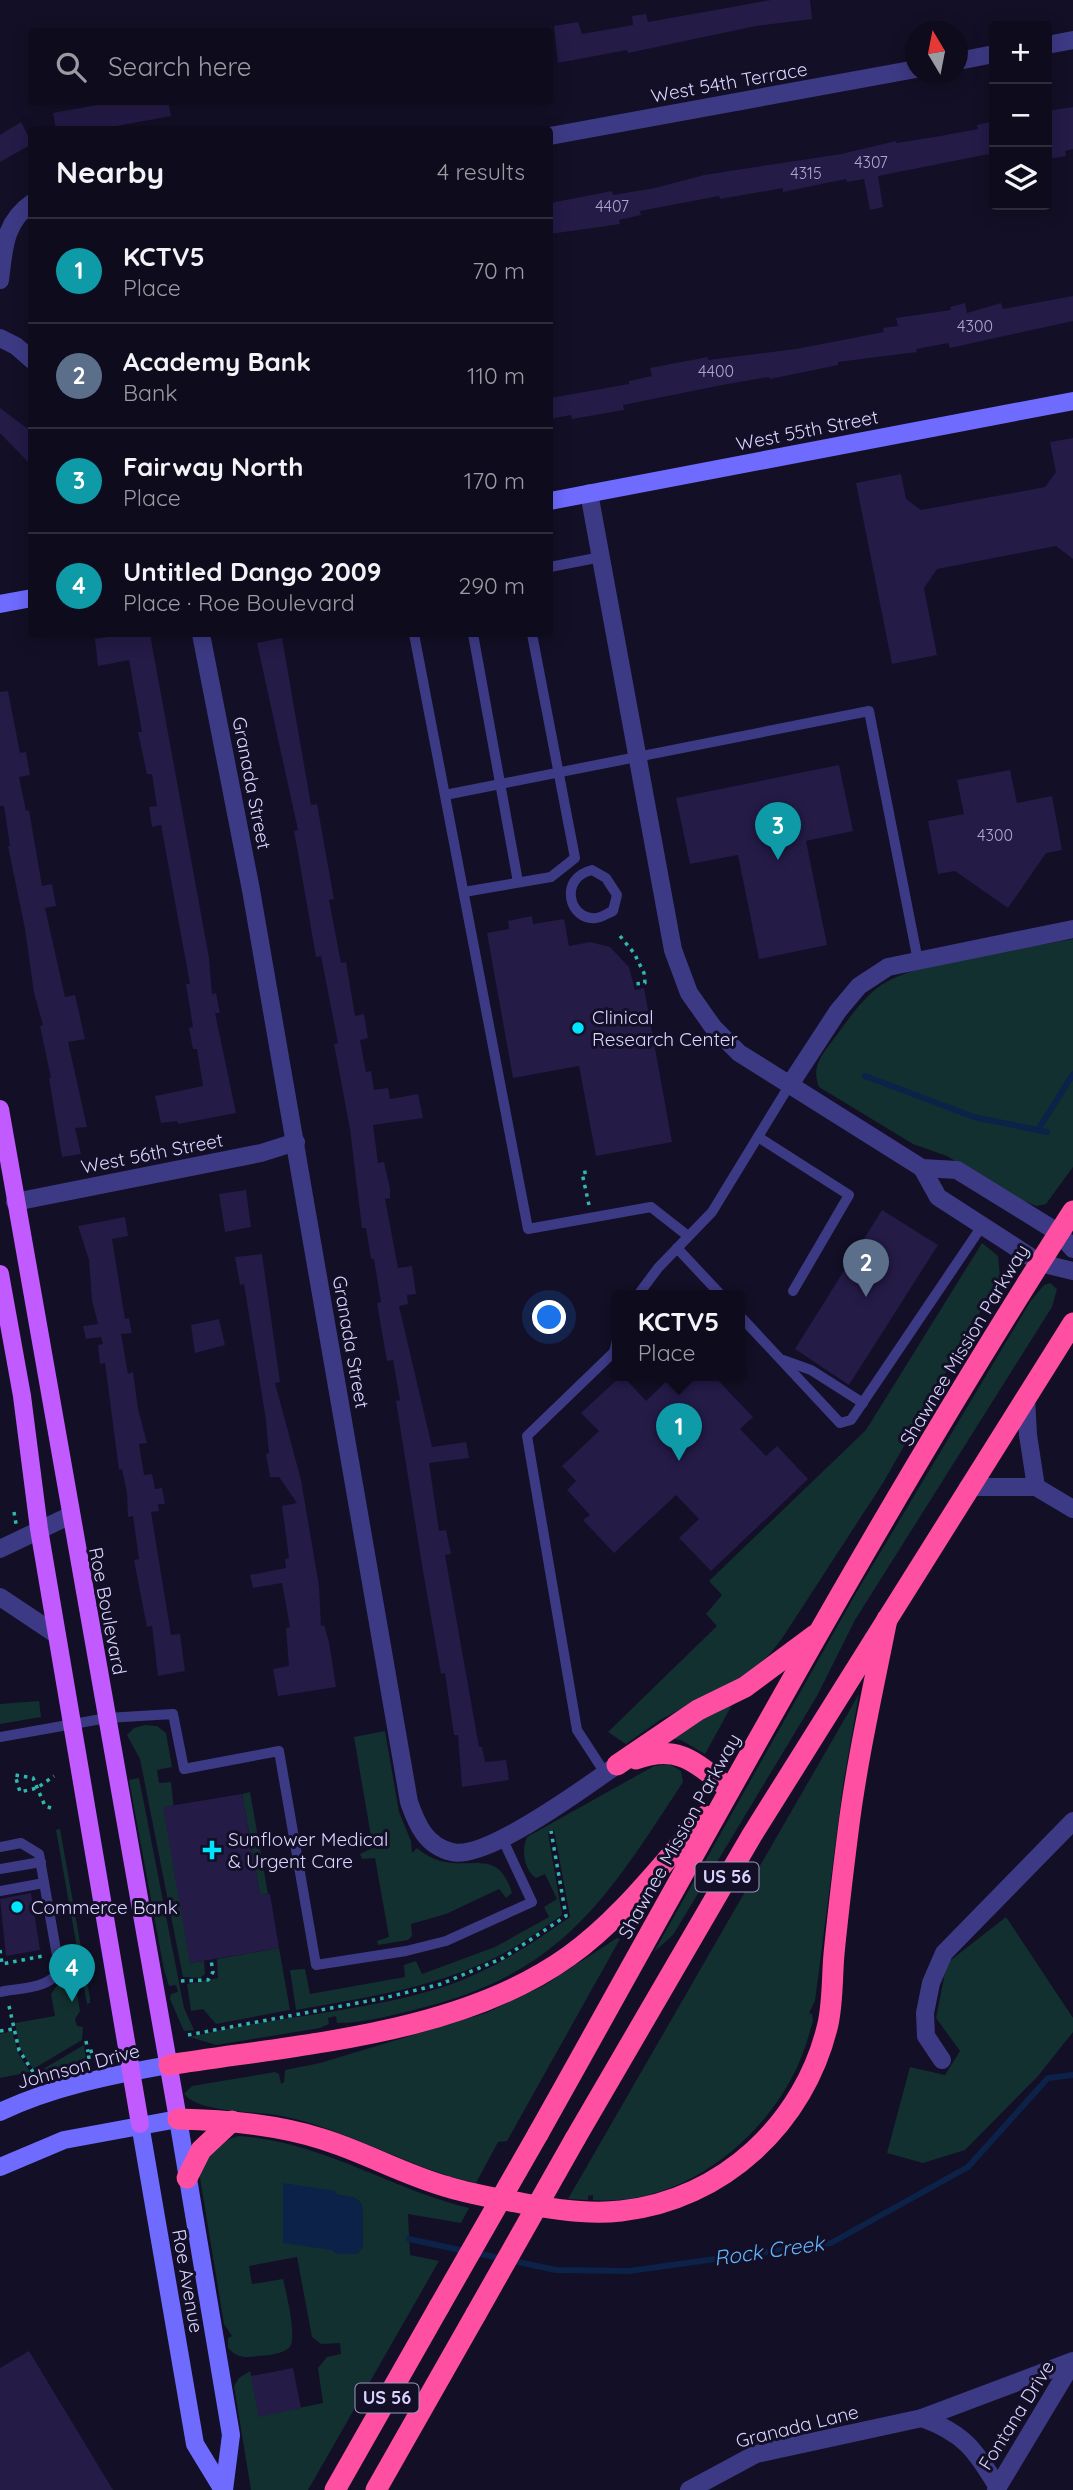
<!DOCTYPE html>
<html lang="en">
<head>
<meta charset="utf-8">
<style>
  :root { --surface:#0e0b1c; --page:#171425; --text:#f1f3f6; --muted:#9b9ba3; --line:#2e2b3b; --accent:#db2777 }
  body { margin:0; font-family:Quicksand,sans-serif; background:var(--page); color:var(--text) }
  .controls { position:absolute; right:21px; top:21px; display:grid; overflow:hidden; border-radius:7px; box-shadow:0 4px 18px #0003 }
  .controls button { width:63px; height:63px; display:grid; place-items:center; padding:0; border:0; border-bottom:2px solid var(--line); background:var(--surface); color:var(--text); font:35px sans-serif }
  .compass { position:absolute; left:905px; top:21px; width:63px; height:63px; border-radius:50%; background:var(--surface); box-shadow:0 4px 18px #0003; rotate:350deg }
  .you { position:absolute; left:550px; top:1318px; width:24px; height:24px; margin:-18px; border:5px solid #fff; border-radius:50%; background:#1a73e8; box-shadow:0 0 0 10px #1a73e833 }
  .badge { display:grid; place-items:center; width:46px; height:46px; border-radius:50%; background:var(--accent); color:#fff; font-size:23px; font-weight:700 }
  .pin { position:absolute; translate:-50% -58px; filter:drop-shadow(0 2px 4px #0008) }
  .pin::after { content:''; position:absolute; top:37px; width:24px; height:21px; background:inherit; clip-path:polygon(0 0,100% 0,50% 100%) }
  .popup { position:absolute; left:612px; top:1290px; width:133px; height:91px; box-sizing:border-box; display:grid; place-content:center; border-radius:7px; background:var(--surface); filter:drop-shadow(0 2px 5px #0005); font-size:23px; white-space:nowrap; color:var(--muted) }
  .popup b { font-size:26px; color:var(--text) }
  .popup::after { content:''; position:absolute; left:50%; top:100%; margin-left:-14px; border:14px solid transparent; border-top-color:var(--surface) }
  .list { margin:0; padding:0; list-style:none }
  h2 { display:flex; justify-content:space-between; align-items:center; height:91px; margin:0; padding:0 28px; font-size:30px }
  h2 small { font-size:23px; font-weight:400; color:var(--muted) }
  .list li { display:grid; grid-template-columns:46px 1fr auto; gap:21px; align-items:center; box-sizing:border-box; height:105px; padding:0 28px; border-top:2px solid var(--line) }
  .list b { display:block; font-size:26px; white-space:nowrap }
  .list p { margin:0; font-size:23px; white-space:nowrap; color:var(--muted) }
  .list em { font-size:23px; font-style:normal; color:var(--muted) }
  .icon { flex:none; width:38px; height:38px; fill:none; stroke:currentColor; stroke-width:2; stroke-linecap:round; stroke-linejoin:round }
  .map { position:relative; flex:none; width:1073px; height:2490px; overflow:hidden }
  .search { position:absolute; background:var(--surface); box-shadow:0 4px 18px #0003; left:28px; top:28px; width:525px; height:77px; display:flex; align-items:center; gap:18px; box-sizing:border-box; padding:0 24px; border-radius:7px; color:var(--muted); font-size:26px }
  .panel { position:absolute; background:var(--surface); box-shadow:0 4px 18px #0003; left:28px; top:126px; width:525px; height:511px; border-radius:7px }
  .map>svg:first-child { display:block }
  .green { fill:#12302f; fill-rule:evenodd }
  .water { fill:#0c2248 }
  .lines { fill:none; stroke-linecap:round; stroke-linejoin:round }
  .stream { stroke:#0c2248; stroke-width:6 }
  .building { fill:#241b47 }
  .path { stroke:#2fb8b0; stroke-width:3.5; stroke-dasharray:3.5 5; stroke-linecap:butt }
  .lane { stroke:#3d3a85; stroke-width:10 }
  .street { stroke:#3d3a85; stroke-width:18 }
  .secondary { stroke:#6f6bff; stroke-width:18 }
  .primary { stroke:#c25bff; stroke-width:18 }
  .highway { stroke:#ff4fa3; stroke-width:21 }
  .highway-bridge { stroke:#ff4fa3; stroke-width:21 }
  .poi-dot { fill:#00e5ff; stroke:#130f26; stroke-width:2.5 }
  .labels { text-anchor:middle; stroke-width:6; stroke-linejoin:round; paint-order:stroke }
  .number-label { font-size:16px; fill:#aca6d1 }
  .shield { fill:#130f26; stroke:#9e99be; stroke-width:2 }
  .shield-label { font-size:18px; font-weight:bold; fill:#d9d4ff }
  .street-label { font-size:19px; fill:#d9d4ff; stroke:#130f26 }
  .poi-label { font-size:19px; fill:#d9d4ff; stroke:#130f26; text-anchor:start }
  .water-label { font-size:21px; font-style:italic; fill:#62b6ff; stroke:#130f26 }
</style>
</head>
<body>
<div class="map">
<svg width="1073" height="2490" viewBox="0 0 1073 2490">
  <rect width="100%" height="100%" fill="#130f26"/>
  <g class="green">
    <path d="M1073,939V1167L1046,1204L1036,1206L1014,1197L947,1156L913,1144L819,1087C811,1067 821,1056 833,1040C848,1020 866,992 888,981C933,958 1022,949 1073,939Z"/>
    <path d="M982,1243L998,1256L1000,1277L883,1483L781,1640L768,1656L740,1678L660,1720L626,1744L608,1732L717,1626L706,1614L722,1595L709,1581L866,1430Z"/>
    <path d="M1050,1283L1057,1289L1052,1307L855,1620L817,1696L673,1935L654,1952L856,1593L1030,1302L1044,1285Z"/>
    <path d="M859,1694L843,1785L815,2001L809,2013L812,2014L813,2021C807,2042 801,2062 790,2081C753,2149 674,2207 593,2200V2195L588,2196V2200L568,2199Z"/>
    <path d="M39,1701L41,1717L0,1724V1704Z"/>
    <path d="M733,1703L705,1754L681,1740L661,1737Z"/>
    <path d="M145,1725L157,1726L166,1733L172,1767L157,1770L159,1783L171,1782L190,1963L204,1961L205,1974L200,1978L183,1977L140,1759L127,1735L134,1728Z"/>
    <path d="M385,1731L399,1812L411,1841L412,1853L417,1848C459,1884 495,1837 512,1893L506,1898L499,1889L446,1914L411,1924L412,1936L408,1940L378,1945L377,1941L389,1937L375,1858L362,1859L360,1854L373,1848L354,1737Z"/>
    <path d="M669,1764L681,1771L683,1782C607,1898 564,1972 421,2008C394,2015 365,2023 337,2023L336,2016L328,2018L329,2024L320,2028L216,2045L190,2037C273,2016 361,2013 443,1987C490,1972 530,1945 570,1917L554,1830L548,1833L562,1915C544,1927 527,1940 508,1951C442,1987 369,1997 296,2010L290,1970L305,1969L310,1994L405,1977L404,1965L416,1961L422,1974L495,1947L549,1917L544,1907L557,1899L545,1874L536,1878C524,1870 521,1850 527,1837L654,1766Z"/>
    <path d="M139,1778L184,2008L194,2030L184,2031L170,1999L171,1994L178,1992L176,1985L169,1986L164,1970L129,1780Z"/>
    <path d="M250,1792L268,1894L260,1895L242,1794Z"/>
    <path d="M60,1829L90,1998V2003L87,2004L56,1830Z"/>
    <path d="M1006,1917L1073,2018V2032L1038,2076L965,2150L923,2163L887,2153L910,2067L945,2075L960,2051L936,2018L947,1963Z"/>
    <path d="M617,1938L620,1939L507,2141L498,2142L476,2183C407,2168 347,2128 277,2115C253,2111 200,2113 184,2094L192,2086L275,2072L279,2074L281,2084L284,2082L285,2070L320,2063L486,2013L543,1986Z"/>
    <path d="M279,1948L290,2010L216,2024L203,2009L191,2011L187,1984L218,1978L217,1959Z"/>
    <path d="M70,1953L80,2011L75,2019L77,2026L83,2027L82,2040L33,2069L20,2049L15,2023L55,2016L51,1994L63,1977L62,1955Z"/>
    <path d="M12,2031L19,2055L30,2072L0,2078V2034Z"/>
    <path d="M84,2045L86,2062C69,2076 54,2080 33,2075Z"/>
    <path d="M239,2136C321,2141 391,2189 469,2208L461,2223L408,2214L410,2255L439,2261L308,2490H251L234,2386L239,2378L250,2371L260,2416L323,2403L318,2368L327,2357L341,2354L340,2343L321,2344L312,2337L297,2257L249,2266L252,2284L283,2279C286,2292 298,2339 289,2348C281,2355 267,2355 258,2356C245,2358 237,2358 228,2348V2338L232,2336L224,2324L199,2172C203,2156 224,2139 239,2136ZM283,2184L355,2198L362,2204L363,2247L357,2254L332,2250Z"/>
  </g>
  <path class="water" d="M283,2183L336,2191V2194L355,2198L362,2204L363,2247L357,2254H336L332,2250L283,2243Z"/>
  <g class="lines">
    <g class="stream">
      <path d="M865,1076L974,1117L1047,1132"/>
      <path d="M1038,1130L1073,1074"/>
      <path d="M409,2239L465,2251"/>
      <path d="M476,2253L556,2270L629,2271L831,2243L968,2167L1048,2078L1073,2075"/>
    </g>
  </g>
  <g class="building">
    <path d="M771,0H810L812,19L756,26L628,53L627,50L558,63L554,26L578,22L582,34L633,25L632,16L646,14L648,22Z"/>
    <path d="M113,102H168L171,116L95,130H56L53,113Z"/>
    <path d="M1073,107V149L1065,151L1066,156L1047,159V111Z"/>
    <path d="M994,121V153L878,176L883,207L870,210L864,179L847,182L846,179L783,192V188L720,199L719,196L640,211L641,215L619,220L620,224L550,234V203L612,191L613,195L655,188L704,175L841,154L896,141V143L935,137L978,129L977,125Z"/>
    <path d="M21,122L32,144L0,162V135Z"/>
    <path d="M1073,296V321L950,348L948,343L916,349L917,352L838,362V365L770,379L769,377L722,385L623,405L624,410L572,419L571,415L550,419V398L629,384V381L652,376L650,368L708,357V360L796,349L884,332L883,328L898,326L896,318L951,310L950,307L965,303L967,313L1001,303L1003,309Z"/>
    <path d="M0,408L32,432V466L0,433Z"/>
    <path d="M1073,438V559L1056,546L937,569L924,588L937,655L892,664L856,483L901,474L906,499L921,510L1045,487L1056,472L1050,442Z"/>
    <path d="M128,634H150L209,958L212,994L216,993L220,1013H215L236,1113L178,1124L177,1121L161,1123L155,1096L203,1086L197,1049H193L189,1028L193,1027L186,984H190L161,825L152,827L149,807L157,806L152,774H147L138,732H142L129,660L98,666L95,639Z"/>
    <path d="M282,638L311,805L317,804L334,899L329,900L341,963L346,962L355,1016L364,1014L368,1038L360,1040L366,1072L371,1071L374,1090L388,1088L390,1099L418,1094L423,1118L373,1125L378,1163L384,1162L390,1189V1198L385,1199L398,1268L412,1266L416,1294L407,1295L408,1304L399,1306L432,1447L466,1442L469,1458L429,1463L439,1531L446,1530L451,1554L445,1555L479,1747H482L485,1762L506,1760L509,1780L462,1787L458,1735H454L445,1673L441,1674L422,1565L396,1401L400,1400L393,1360L387,1361L379,1315L377,1303L381,1302L374,1259H371L366,1228H362L350,1129L334,1044L338,1043L321,956L316,957L298,853L294,831L298,830L257,643Z"/>
    <path d="M8,691L20,753L26,752L30,775L19,777L26,811L29,810L42,886L52,884L56,906L45,908L65,997L75,995L85,1039L68,1042L87,1127L75,1128L81,1154L62,1157L49,1078H51L40,1026L43,1025L34,993L25,929L8,846H10L4,806H0V692Z"/>
    <path d="M839,765L853,831L806,841L827,945L759,959L738,855L690,864L676,798Z"/>
    <path d="M1010,770L1017,803L1052,796L1062,850L1046,853L1008,908L955,871L938,874L928,821L964,814L957,780Z"/>
    <path d="M532,916L533,924L564,919L569,946L590,942L610,947L629,967L635,990L644,988L672,1142L596,1156L579,1066L513,1078L487,933L509,929L508,921Z"/>
    <path d="M246,1190L251,1227L225,1232L219,1194Z"/>
    <path d="M882,1210L938,1245L849,1385L795,1349Z"/>
    <path d="M125,1217L128,1236L112,1239L125,1319L129,1318L132,1333L121,1334L128,1374L133,1372L138,1409L147,1443L139,1444L144,1475L152,1474L155,1489L162,1488L165,1504H158L159,1511L151,1512L171,1635L180,1634L185,1671L158,1676L152,1626L147,1627L137,1576L134,1560L139,1559L133,1516L128,1517L127,1493L122,1469L119,1470L105,1363L100,1364L98,1345L103,1344L101,1337L86,1339L83,1326L98,1324L92,1300L89,1260L78,1226Z"/>
    <path d="M262,1254L280,1382L275,1383L301,1480L319,1586L321,1626L324,1625L329,1642L336,1687L278,1696L273,1669L289,1666L286,1628L290,1627L282,1583L253,1588L250,1575L286,1568L285,1559L289,1558L282,1506L297,1503L279,1477H270L266,1454L269,1453L266,1420L244,1284L240,1285L235,1257Z"/>
    <path d="M219,1319L225,1345L195,1353L191,1325Z"/>
    <path d="M622,1375L646,1401L673,1375H713L753,1417L740,1429L766,1456L777,1446L808,1479L711,1571L679,1538L699,1519L676,1495L614,1553L583,1520L590,1515L567,1490L576,1481L562,1466L599,1431L581,1413Z"/>
    <path d="M242,1794L260,1895L270,1894L279,1948L190,1963L163,1807Z"/>
    <path d="M31,1893L40,1950L6,1956L0,1899Z"/>
    <path d="M29,2351L113,2490H0V2368Z"/>
    <path d="M293,2368L301,2408L259,2417L251,2376Z"/>
  </g>
  <g class="lines">
    <g class="path">
      <path d="M620,936L634,953L644,973L645,983L634,984"/>
      <path d="M589,1205L582,1173L591,1171"/>
      <path d="M14,1512L16,1524"/>
      <path d="M51,1808L45,1806L33,1778L15,1775L20,1792L37,1788L54,1776"/>
      <path d="M0,1950L2,1964L43,1956"/>
      <path d="M181,1981L208,1980L213,1972L211,1960"/>
      <path d="M9,2006L19,2050L33,2072"/>
      <path d="M0,2031L13,2029"/>
      <path d="M188,2035L384,1998L441,1984L503,1958L566,1916L551,1831"/>
      <path d="M86,2041L88,2052"/>
      <path d="M89,2059L88,2052L97,2050"/>
    </g>
    <g class="lane">
      <path d="M550,567L601,557"/>
      <path d="M414,634L528,1229L651,1207L688,1236"/>
      <path d="M473,634L518,882"/>
      <path d="M445,795L869,711L918,961"/>
      <path d="M592,870L606,878L617,895L613,911C608,913 601,918 596,918C569,921 558,878 592,870Z"/>
      <path d="M464,892L551,877L575,858L532,634"/>
      <path d="M758,1137L849,1195L793,1291"/>
      <path d="M677,1248L721,1295"/>
      <path d="M638,1295L658,1268L712,1212L789,1086"/>
      <path d="M740,1316L840,1423L851,1420L982,1226"/>
      <path d="M783,1360L811,1370L863,1403"/>
      <path d="M0,1737L107,1718L173,1714L184,1769L279,1751L316,1965L406,1951L446,1941L532,1902L502,1838"/>
      <path d="M605,1773L577,1730L527,1436L614,1352L618,1337"/>
      <path d="M0,1847L21,1843L39,1854L59,1967C55,1989 18,1988 0,1992"/>
      <path d="M0,1869L41,1862"/>
      <path d="M0,1891L44,1883"/>
    </g>
    <g class="street">
      <path d="M1047,45L1073,40"/>
      <path d="M958,61L994,54"/>
      <path d="M550,136L916,69"/>
      <path d="M0,280C4,249 4,222 32,203"/>
      <path d="M0,338L16,346L32,360"/>
      <path d="M589,493L673,950L689,993L713,1027L739,1053L922,1168L957,1170L1059,1233L1073,1249"/>
      <path d="M201,634L251,890L409,1802C417,1825 426,1846 452,1852C486,1861 587,1786 617,1765"/>
      <path d="M789,1086L838,1011L859,986L888,967L1073,929"/>
      <path d="M922,1168L938,1197L1040,1263L1073,1271"/>
      <path d="M15,1202L261,1153L296,1142"/>
      <path d="M1026,1398L1028,1435L1036,1487"/>
      <path d="M968,1487H1036L1073,1509"/>
      <path d="M0,1549L69,1516"/>
      <path d="M0,1597L57,1635"/>
      <path d="M942,2060L926,2036L925,2013L931,1983L944,1953L1073,1821"/>
      <path d="M922,2418C963,2433 975,2449 997,2486"/>
      <path d="M689,2490L756,2454L922,2418L1073,2361"/>
      <path d="M996,2490L1073,2362"/>
    </g>
    <g class="secondary">
      <path d="M550,501L1073,401"/>
      <path d="M0,604L32,598"/>
      <path d="M0,2112C52,2087 112,2075 169,2065"/>
      <path d="M140,2124L195,2444L223,2490"/>
      <path d="M0,2167L64,2140L178,2119L231,2435L224,2490"/>
    </g>
    <g class="primary">
      <path d="M0,1109L178,2119"/>
      <path d="M0,1274L22,1396L39,1529L140,2124"/>
    </g>
    <g class="highway">
      <path d="M636,1759C680,1743 696,1764 730,1789"/>
      <path d="M617,1765L698,1710L745,1687L815,1635"/>
      <path d="M169,2065C299,2044 459,2035 569,1956C621,1919 662,1864 705,1816"/>
      <path d="M178,2119C226,2120 275,2124 322,2139C365,2152 404,2175 448,2187C470,2194 494,2198 516,2202C549,2209 587,2215 621,2211C723,2200 805,2123 828,2024C833,2001 832,1976 834,1954C838,1913 843,1872 848,1832C857,1759 873,1690 887,1619"/>
      <path d="M538,2134C712,1824 880,1510 1073,1211"/>
      <path d="M575,2139L752,1835L1073,1323"/>
      <path d="M187,2178L201,2150L232,2121"/>
      <path d="M335,2490L439,2307"/>
      <path d="M376,2490L476,2314"/>
    </g>
    <g class="highway-bridge">
      <path d="M439,2307L538,2134"/>
      <path d="M476,2314L575,2139"/>
    </g>
  </g>
  <g class="poi-dot">
    <circle cx="578" cy="1028" r="7"/>
    <path d="M208.5 1839.5h7v7h7v7h-7v7h-7v-7h-7v-7h7z"/>
    <circle cx="17" cy="1907" r="7"/>
  </g>
  <g class="labels">
    <g class="number-label">
      <text x="871" y="168">4307</text>
      <text x="806" y="179">4315</text>
      <text x="612" y="212">4407</text>
      <text x="975" y="332">4300</text>
      <text x="716" y="377">4400</text>
      <text x="995" y="841">4300</text>
    </g>
    <g class="shield">
      <rect x="695.5" y="1862.5" width="63" height="29" rx="5"/>
      <rect x="355.5" y="2383.5" width="63" height="29" rx="5"/>
    </g>
    <g class="shield-label">
      <text x="727" y="1883">US 56</text>
      <text x="387" y="2404">US 56</text>
    </g>
    <g class="street-label">
      <text transform="translate(729 82) rotate(-10)" y="7">West 54th Terrace</text>
      <text transform="translate(807 430) rotate(-11)" y="7">West 55th Street</text>
      <text transform="translate(252 783) rotate(79)" y="7">Granada Street</text>
      <text transform="translate(152 1153) rotate(-11)" y="7">West 56th Street</text>
      <text transform="translate(351 1342) rotate(80)" y="7">Granada Street</text>
      <text transform="translate(964 1345) rotate(-59)" y="7">Shawnee Mission Parkway</text>
      <text transform="translate(108 1611) rotate(79)" y="7">Roe Boulevard</text>
      <text transform="translate(679 1836) rotate(-61)" y="7">Shawnee Mission Parkway</text>
      <text transform="translate(78 2066) rotate(-15)" y="7">Johnson Drive</text>
      <text transform="translate(188 2281) rotate(80)" y="7">Roe Avenue</text>
      <text transform="translate(1016 2415) rotate(-58)" y="7">Fontana Drive</text>
      <text transform="translate(797 2426) rotate(-14)" y="7">Granada Lane</text>
    </g>
    <g class="poi-label">
      <text x="592" y="1024">Clinical<tspan x="592" dy="22">Research Center</tspan></text>
      <text x="228" y="1846">Sunflower Medical<tspan x="228" dy="22">&amp; Urgent Care</tspan></text>
      <text x="31" y="1914">Commerce Bank</text>
    </g>
    <g class="water-label">
      <text transform="translate(769 2251) rotate(-8)" y="7">Rock Creek</text>
    </g>
  </g>
</svg>
<div class="controls">
<button>+</button>
<button>−</button>
<button><svg class="icon" aria-label="layers" viewBox="0 0 24 24"><path d="M12 4l9 5-9 5-9-5zM3 14l9 5 9-5"/></svg></button>
</div>
<svg class="compass" viewBox="-18 -18 36 36"><path d="M0-13l5 13h-10z" fill="#e53935"/><path d="M0 13l5-13h-10z" fill="#9b9ba3"/></svg>
<div class="you"></div>
<div class="pin badge" style="left:679px;top:1461px;background:#0f9aa8">1</div>
<div class="popup"><b>KCTV5</b>Place</div>
<div class="pin badge" style="left:866px;top:1297px;background:#5c6f8a">2</div>
<div class="pin badge" style="left:778px;top:860px;background:#0f9aa8">3</div>
<div class="pin badge" style="left:72px;top:2002px;background:#0f9aa8">4</div>
<div class="search"><svg class="icon" aria-label="search" viewBox="0 0 24 24"><circle cx="10" cy="10" r="6"/><path d="M15 15l6 6"/></svg>Search here</div>
<section class="panel">
<h2>Nearby<small>4 results</small></h2>
<ul class="list">
<li><span class="badge" style="background:#0f9aa8">1</span><div><b>KCTV5</b><p>Place</p></div><em>70 m</em></li>
<li><span class="badge" style="background:#5c6f8a">2</span><div><b>Academy Bank</b><p>Bank</p></div><em>110 m</em></li>
<li><span class="badge" style="background:#0f9aa8">3</span><div><b>Fairway North</b><p>Place</p></div><em>170 m</em></li>
<li><span class="badge" style="background:#0f9aa8">4</span><div><b>Untitled Dango 2009</b><p>Place · Roe Boulevard</p></div><em>290 m</em></li>
</ul>
</section>
</div>
</body>
</html>
